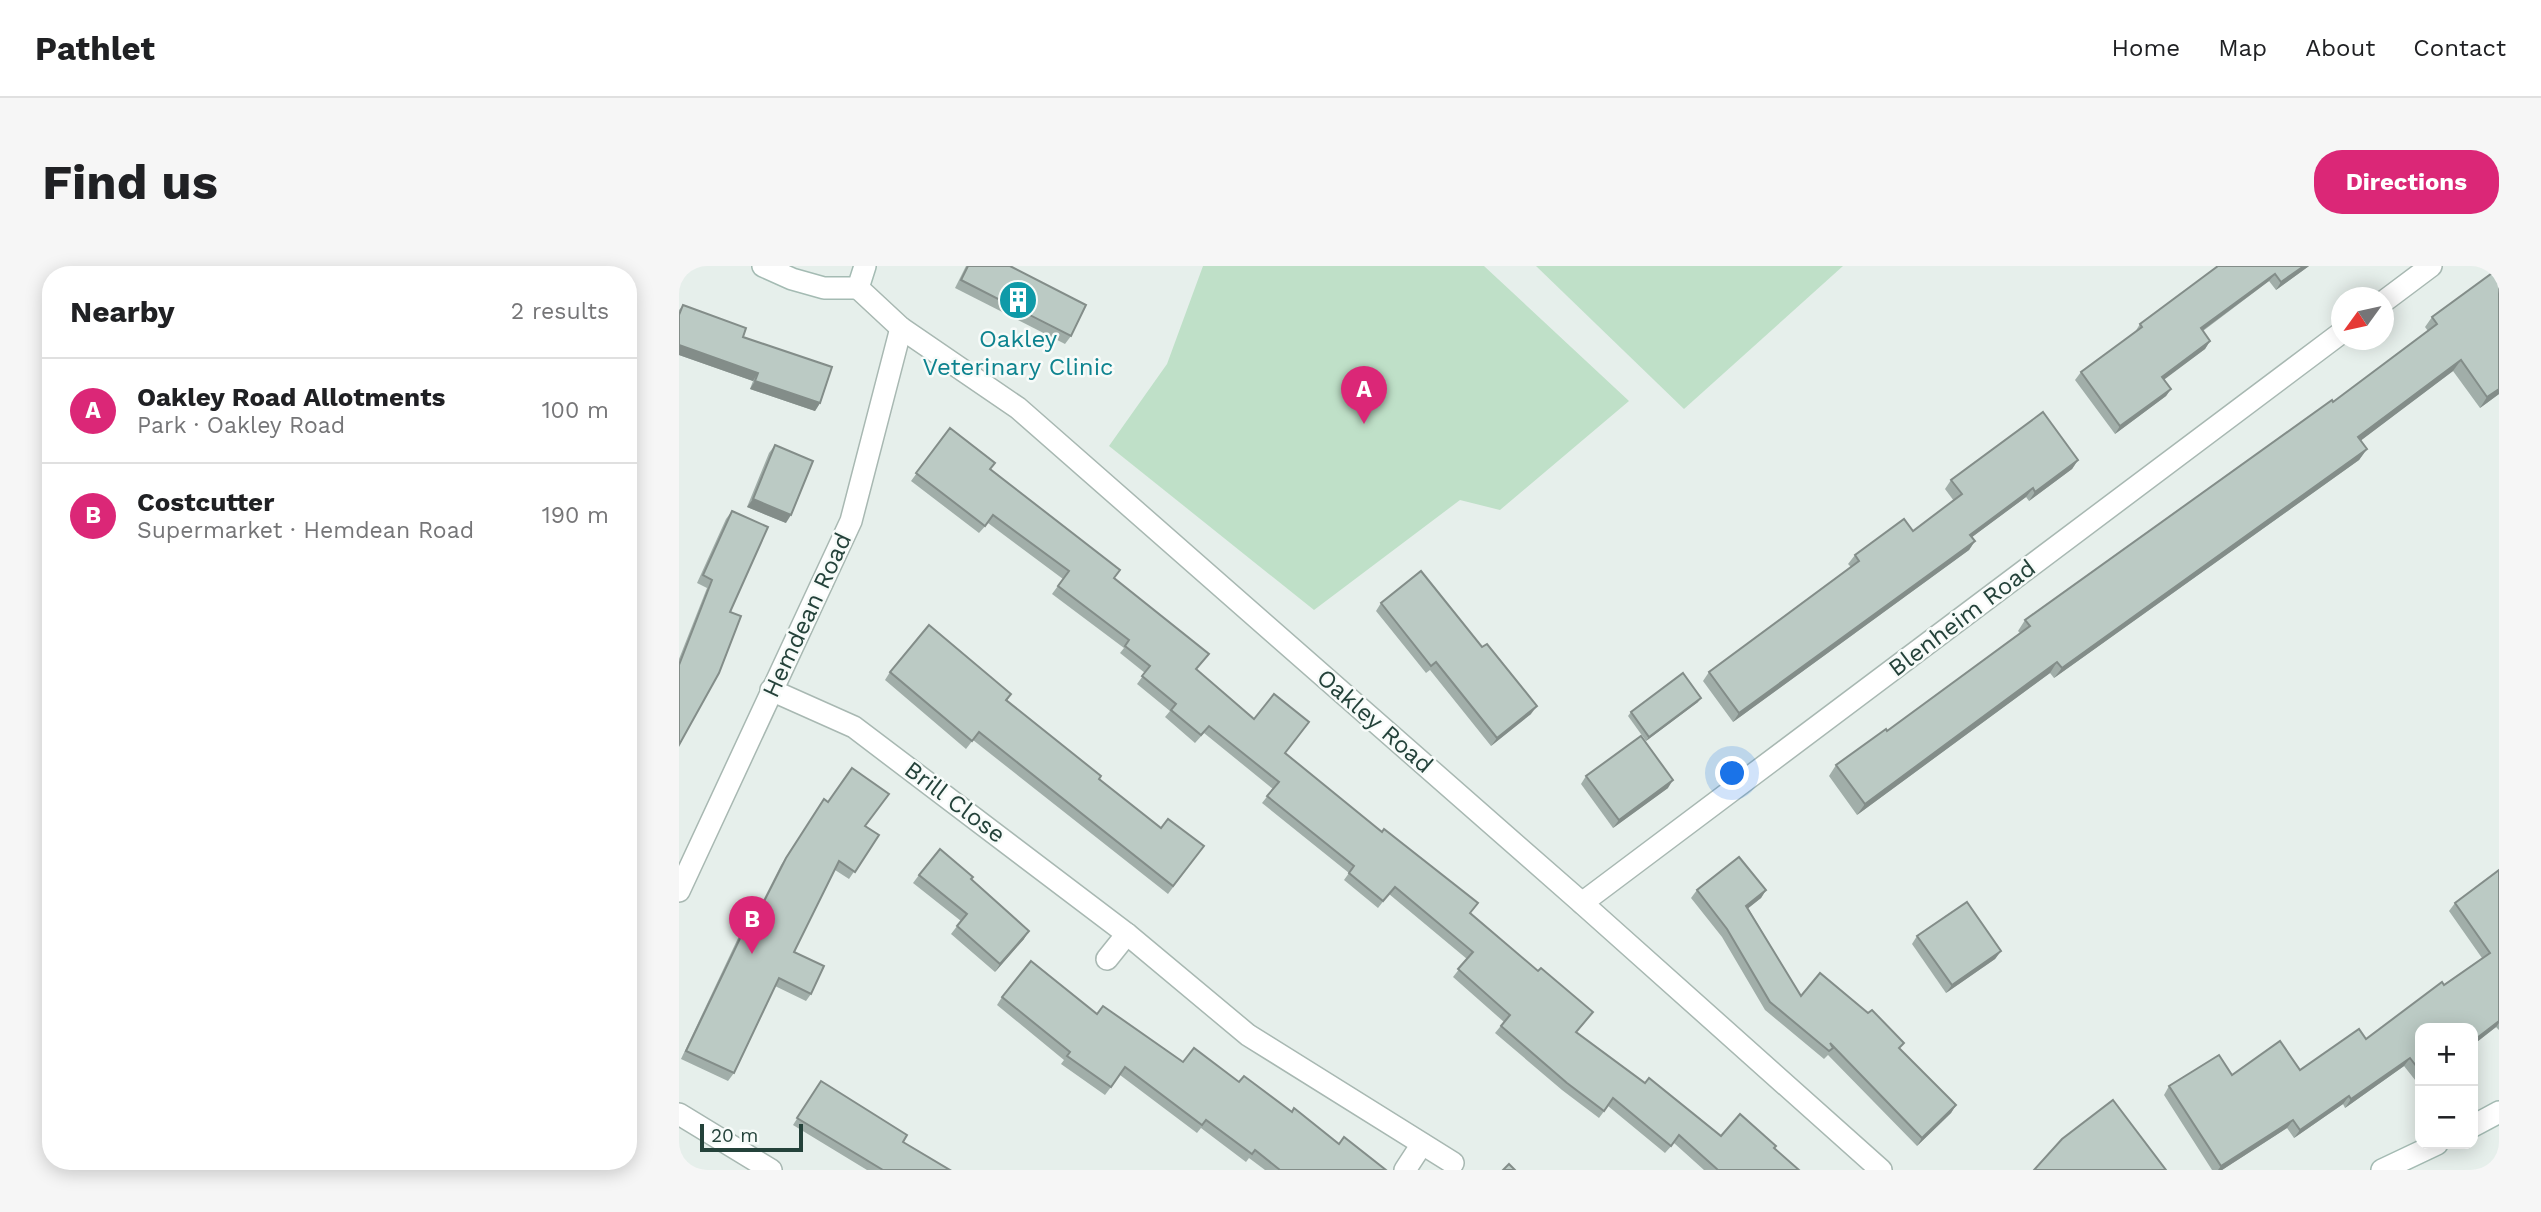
<!DOCTYPE html>
<html lang="en">
<head>
<meta charset="utf-8">
<style>
  :root { --surface:#fff; --page:#f6f6f6; --text:#202124; --muted:#757577; --line:#e0e0e0; --accent:#db2777 }
  body { margin:0; font-family:"Work Sans",sans-serif; background:var(--page); color:var(--text) }
  .controls { position:absolute; right:21px; bottom:21px; display:grid; overflow:hidden; border-radius:14px; box-shadow:0 4px 18px #0003 }
  .controls button { width:63px; height:63px; display:grid; place-items:center; padding:0; border:0; border-bottom:2px solid var(--line); background:var(--surface); color:var(--text); font:35px sans-serif }
  .compass { position:absolute; left:1652px; top:21px; width:63px; height:63px; border-radius:50%; background:var(--surface); box-shadow:0 4px 18px #0003; rotate:237deg }
  .scale { position:absolute; left:21px; bottom:18px; width:103px; box-sizing:border-box; padding-left:7px; border:4px solid #24423a; border-top:0; font-size:19px; line-height:24px; white-space:nowrap; color:#24423a; -webkit-text-stroke:5px #f7fbf9; paint-order:stroke }
  .you { position:absolute; left:1054px; top:508px; width:24px; height:24px; margin:-18px; border:5px solid #fff; border-radius:50%; background:#1a73e8; box-shadow:0 0 0 10px #1a73e833 }
  .badge { display:grid; place-items:center; width:46px; height:46px; border-radius:50%; background:var(--accent); color:#fff; font-size:23px; font-weight:700 }
  .pin { position:absolute; translate:-50% -58px; filter:drop-shadow(0 2px 4px #0008) }
  .pin::after { content:''; position:absolute; top:37px; width:24px; height:21px; background:inherit; clip-path:polygon(0 0,100% 0,50% 100%) }
  .list { margin:0; padding:0; list-style:none }
  h2 { display:flex; justify-content:space-between; align-items:center; height:91px; margin:0; padding:0 28px; font-size:30px }
  h2 small { font-size:23px; font-weight:400; color:var(--muted) }
  .list li { display:grid; grid-template-columns:46px 1fr auto; gap:21px; align-items:center; box-sizing:border-box; height:105px; padding:0 28px; border-top:2px solid var(--line) }
  .list b { display:block; font-size:26px; white-space:nowrap }
  .list p { margin:0; font-size:23px; white-space:nowrap; color:var(--muted) }
  .list em { font-size:23px; font-style:normal; color:var(--muted) }
  .map { position:relative; flex:none; width:1820px; height:904px; overflow:hidden; border-radius:28px }
  header { display:flex; align-items:center; gap:42px; box-sizing:border-box; height:98px; padding:0 35px; background:var(--surface); border-bottom:2px solid var(--line) }
  header strong { font-size:33px }
  nav { display:flex; gap:38px; margin-inline-start:auto; font-size:24px }
  .intro { display:flex; align-items:center; justify-content:space-between; box-sizing:border-box; height:168px; padding:0 42px }
  h1 { margin:0; font-size:49px }
  .button { padding:18px 32px; border-radius:28px; background:var(--accent); color:#fff; font-size:24px; font-weight:700 }
  main { display:flex; gap:42px; padding:0 42px }
  aside { flex:1; background:var(--surface); border-radius:28px; box-shadow:0 4px 18px #0003 }
  .map>svg:first-child { display:block }
  .green { fill:#bfe0c8 }
  .lines { fill:none; stroke-linecap:round; stroke-linejoin:round }
  .street-casing { stroke:#a8b8b2; stroke-width:24 }
  .secondary-casing { stroke:#a4bbb3; stroke-width:24 }
  .street { stroke:#fff; stroke-width:21 }
  .secondary { stroke:#fff; stroke-width:21 }
  .wall { fill:#a1aea9 }
  .shaded-wall { fill:#838d89 }
  .building { fill:#bbcac4; stroke:#838d89; stroke-width:2 }
  .labels { text-anchor:middle; stroke-width:5; stroke-linejoin:round; paint-order:stroke }
  .culture-label { font-size:24px; fill:#0d838f; stroke:#f7fbf9 }
  .street-label { font-size:24px; fill:#24423a; stroke:#f7fbf9 }
</style>
</head>
<body>
<header>
<strong>Pathlet</strong>
<nav><a>Home</a><a>Map</a><a>About</a><a>Contact</a></nav>
</header>
<div class="intro"><h1>Find us</h1><a class="button">Directions</a></div>
<main>
<aside>
<h2>Nearby<small>2 results</small></h2>
<ul class="list">
<li><span class="badge">A</span><div><b>Oakley Road Allotments</b><p>Park · Oakley Road</p></div><em>100 m</em></li>
<li><span class="badge">B</span><div><b>Costcutter</b><p>Supermarket · Hemdean Road</p></div><em>190 m</em></li>
</ul>
</aside>
<div class="map">
<svg width="1820" height="904" viewBox="0 0 1820 904">
  <rect width="100%" height="100%" fill="#e6efeb"/>
  <g class="green">
    <path d="M524,0H805L950,135L821,244L781,234L635,344L430,180L488,98Z"/>
    <path d="M857,0H1164L1005,143Z"/>
  </g>
  <g class="lines">
    <defs>
      <g id="street">
        <path d="M179,22L222,62L339,142L903,637L1202,904"/>
        <path d="M1704,36L1752,0"/>
        <path d="M92,424L175,461L448,668L569,769L774,897"/>
        <path d="M0,625L172,255L222,62"/>
        <path d="M903,637L1662,67"/>
        <path d="M428,693L448,668"/>
        <path d="M0,848L92,904"/>
        <path d="M726,904L743,878"/>
      </g>
      <g id="secondary">
        <path d="M84,0L113,13L145,22H179L186,0"/>
        <path d="M1794,860L1820,846"/>
        <path d="M1703,904L1758,878"/>
      </g>
    </defs>
    <use href="#street" class="street-casing"/>
    <use href="#secondary" class="secondary-casing"/>
    <use href="#street" class="street"/>
    <use href="#secondary" class="secondary"/>
  </g>
  <g class="wall">
    <path d="M287,0H331L392,70L386,78L276,22Z"/>
    <path d="M1539,0H1630L1597,24L1590,15L1524,65L1531,75L1526,83L1485,113L1492,123L1487,130L1436,168L1396,114L1402,106L1456,66L1461,58Z"/>
    <path d="M4,39L64,71L141,137L136,145L71,123L74,115L0,89V44Z"/>
    <path d="M1753,51L1820,128L1801,142L1774,105L1682,174L1688,183L1680,194L1375,412L1371,407L1178,549L1150,510L1157,499L1208,465L1341,367L1339,365L1346,354L1654,136L1749,65L1746,61Z"/>
    <path d="M271,162L312,203L435,312L518,404L607,487L792,648L908,754L897,767L966,817L1042,870L1095,882L1120,904H1025L995,877L986,887L929,840L920,852L883,824L816,767L825,756L774,711L788,693L710,628L699,642L665,614L670,607L583,537L594,523L525,467L516,477L486,451L491,445L458,418L466,407L441,387L445,382L373,328L384,313L309,257L300,267L232,215Z"/>
    <path d="M96,179L107,257L68,241L90,187Z"/>
    <path d="M1399,194L1393,203L1350,235L1347,231L1293,271L1296,275L1290,284L1054,456L1024,415L1030,406L1172,301L1169,298L1176,289L1234,265L1275,235L1266,223L1272,214Z"/>
    <path d="M53,245L51,346L0,479V393L28,322L18,317L47,253Z"/>
    <path d="M702,337L803,381L852,448L812,480L751,404L747,407L697,345Z"/>
    <path d="M211,406L332,428L328,435L420,513L482,562L525,580L489,628L294,474L287,483L206,414Z"/>
    <path d="M1019,436L967,475L949,450L952,446Z"/>
    <path d="M907,510L989,522L934,562L902,518Z"/>
    <path d="M140,541L186,560L200,569L170,613L156,604L115,686L132,728L127,735L96,720L55,807L49,815L2,793L60,670L66,662L69,664L102,599Z"/>
    <path d="M1820,604V764L1817,761L1794,779V762H1741V818L1740,819L1725,800L1666,842L1664,838L1615,872L1608,862L1543,904H1533L1485,829L1490,820L1553,809L1621,804L1687,773L1803,692L1770,645L1776,637Z"/>
    <path d="M240,609L292,613L345,673L316,706L272,668L282,655L234,617Z"/>
    <path d="M1018,624H1087L1082,632L1069,642L1122,730L1221,783L1277,839L1272,847L1238,880L1149,789L1145,793L1086,744L1043,671L1012,632Z"/>
    <path d="M1238,670L1322,685L1316,693L1267,727L1233,678Z"/>
    <path d="M323,731L418,748L504,796L560,816L613,846L660,878L707,904H586L570,892L567,896L522,862L518,867L441,809L426,829L382,798L385,794L318,739Z"/>
    <path d="M142,815L224,876L271,904H188L114,859Z"/>
  </g>
  <g class="shaded-wall">
    <path d="M1625,0H1630L1597,24L1602,16Z"/>
    <path d="M1596,8L1590,15L1516,70L1522,62Z"/>
    <path d="M1531,75L1526,83L1478,119L1483,111Z"/>
    <path d="M0,79L79,107L74,115L0,89Z"/>
    <path d="M1782,94L1774,105L1672,182L1679,171Z"/>
    <path d="M76,115L141,137L136,145L71,123Z"/>
    <path d="M1492,123L1487,130L1436,168L1441,160Z"/>
    <path d="M1820,123V128L1801,142L1808,131Z"/>
    <path d="M1688,183L1680,194L1375,412L1383,402Z"/>
    <path d="M1399,194L1393,203L1350,235L1356,226Z"/>
    <path d="M1354,222L1347,231L1285,277L1291,269Z"/>
    <path d="M74,233L112,249L107,257L68,241Z"/>
    <path d="M1296,275L1290,284L1054,456L1060,447Z"/>
    <path d="M1378,396L1371,407L1178,549L1186,538Z"/>
    <path d="M1022,432L1019,436L967,475L970,471Z"/>
    <path d="M858,440L852,448L812,480L818,472Z"/>
    <path d="M994,514L989,522L934,562L940,554Z"/>
    <path d="M1087,624L1082,632L1062,648L1067,640Z"/>
    <path d="M350,665L345,673L316,706L321,698Z"/>
    <path d="M1322,685L1316,693L1267,727L1273,719Z"/>
    <path d="M1820,755V757L1817,761L1794,779V775Z"/>
    <path d="M1731,792L1725,800L1666,842L1672,833Z"/>
    <path d="M1670,830L1664,838L1615,872L1621,864Z"/>
    <path d="M1277,839L1272,847L1238,880L1243,872Z"/>
    <path d="M1614,854L1608,862L1543,904H1539L1542,900Z"/>
  </g>
  <g class="building">
    <path d="M289,0H331L407,39L392,70L282,14Z"/>
    <path d="M1539,0H1625L1602,16L1596,8L1522,62L1531,75L1483,111L1492,123L1441,160L1402,106L1463,61L1461,58Z"/>
    <path d="M1820,2V123L1808,131L1782,94L1679,171L1688,183L1383,402L1378,396L1186,538L1157,499L1207,463L1208,465L1351,360L1346,354L1653,134L1654,136L1758,58L1753,51Z"/>
    <path d="M4,39L67,62L64,71L153,101L141,137L76,115L79,107L0,79V49Z"/>
    <path d="M1364,146L1399,194L1356,226L1354,222L1291,269L1296,275L1060,447L1030,406L1180,295L1176,289L1225,253L1234,265L1283,228L1272,214Z"/>
    <path d="M271,162L316,197L311,203L441,304L435,312L530,388L517,403L575,453L595,428L630,456L606,487L703,566L705,563L799,637L791,647L859,705L862,702L914,746L897,766L966,817L970,812L1042,870L1061,848L1097,880L1095,882L1120,904H1039L1000,869L992,880L934,832L925,845L888,817L822,760L831,749L779,703L794,686L716,621L704,635L670,607L675,600L588,530L600,516L530,460L522,469L492,444L497,438L463,410L471,400L446,380L450,374L379,320L390,305L314,249L306,260L237,207Z"/>
    <path d="M96,179L134,195L112,249L74,233Z"/>
    <path d="M53,245L89,261L51,346L62,350L40,407L0,479V399L33,314L24,309Z"/>
    <path d="M742,305L803,381L808,378L858,440L818,472L757,396L752,400L702,337Z"/>
    <path d="M250,359L332,428L327,434L422,510L420,513L482,562L489,553L525,580L494,620L300,466L293,475L211,406Z"/>
    <path d="M1004,407L1022,432L970,471L952,446Z"/>
    <path d="M962,470L994,514L940,554L907,510Z"/>
    <path d="M173,502L210,528L186,560L200,569L176,606L160,595L115,686L145,700L132,728L100,712L55,807L7,785L66,662L70,665L107,592L145,533L149,536Z"/>
    <path d="M261,583L294,611L292,613L350,665L321,698L278,660L288,648L240,609Z"/>
    <path d="M1060,591L1087,624L1067,640L1122,730L1141,707L1189,747L1193,744L1225,777L1220,782L1277,839L1243,872L1151,777L1154,782L1150,785L1091,736L1048,663L1018,624Z"/>
    <path d="M1820,604V755L1794,775V762H1741V805L1731,792L1672,833L1670,830L1621,864L1614,854L1542,900L1490,820L1540,789L1553,809L1601,775L1621,804L1680,763L1687,773L1763,716L1765,719L1811,687L1776,637Z"/>
    <path d="M1288,636L1322,685L1273,719L1238,670Z"/>
    <path d="M352,695L418,748L424,740L504,796L515,782L560,816L565,810L613,846L615,842L660,878L665,871L707,904H601L576,884L573,888L527,854L523,859L446,801L432,821L388,790L391,786L323,731Z"/>
    <path d="M142,815L228,869L224,876L271,904H204L118,852Z"/>
    <path d="M1434,834L1487,904H1355L1383,873Z"/>
    <path d="M830,898L836,904H824Z"/>
  </g>
  <defs>
    <symbol id="building-disc" viewBox="-11 -11 22 22"><circle r="9.5" fill="#0f9aa8" stroke="#f7fbf9"/><path d="M-4-6H4V6H1V3H-1V6H-4ZM-2.5-4.3h1.7v1.8h-1.7ZM.8-4.3h1.7v1.8H.8ZM-2.5-1h1.7V.8h-1.7ZM.8-1h1.7V.8H.8Z" fill="#fff"/></symbol>
  </defs>
  <g fill-rule="evenodd">
    <use href="#building-disc" x="317" y="12" width="44" height="44"/>
  </g>
  <g class="labels">
    <g class="culture-label">
      <text x="339" y="81">Oakley<tspan x="339" dy="28">Veterinary Clinic</tspan></text>
    </g>
    <g class="street-label">
      <text transform="translate(128 349) rotate(-65)" y="8">Hemdean Road</text>
      <text transform="translate(1283 352) rotate(-37)" y="8">Blenheim Road</text>
      <text transform="translate(696 455) rotate(41)" y="8">Oakley Road</text>
      <text transform="translate(276 536) rotate(37)" y="8">Brill Close</text>
    </g>
  </g>
</svg>
<div class="controls">
<button>+</button>
<button>−</button>
</div>
<svg class="compass" viewBox="-18 -18 36 36"><path d="M0-13l5 13h-10z" fill="#e53935"/><path d="M0 13l5-13h-10z" fill="#757577"/></svg>
<div class="scale">20 m</div>
<div class="you"></div>
<div class="pin badge" style="left:685px;top:158px">A</div>
<div class="pin badge" style="left:73px;top:688px">B</div>
</div>
</main>
</body>
</html>
